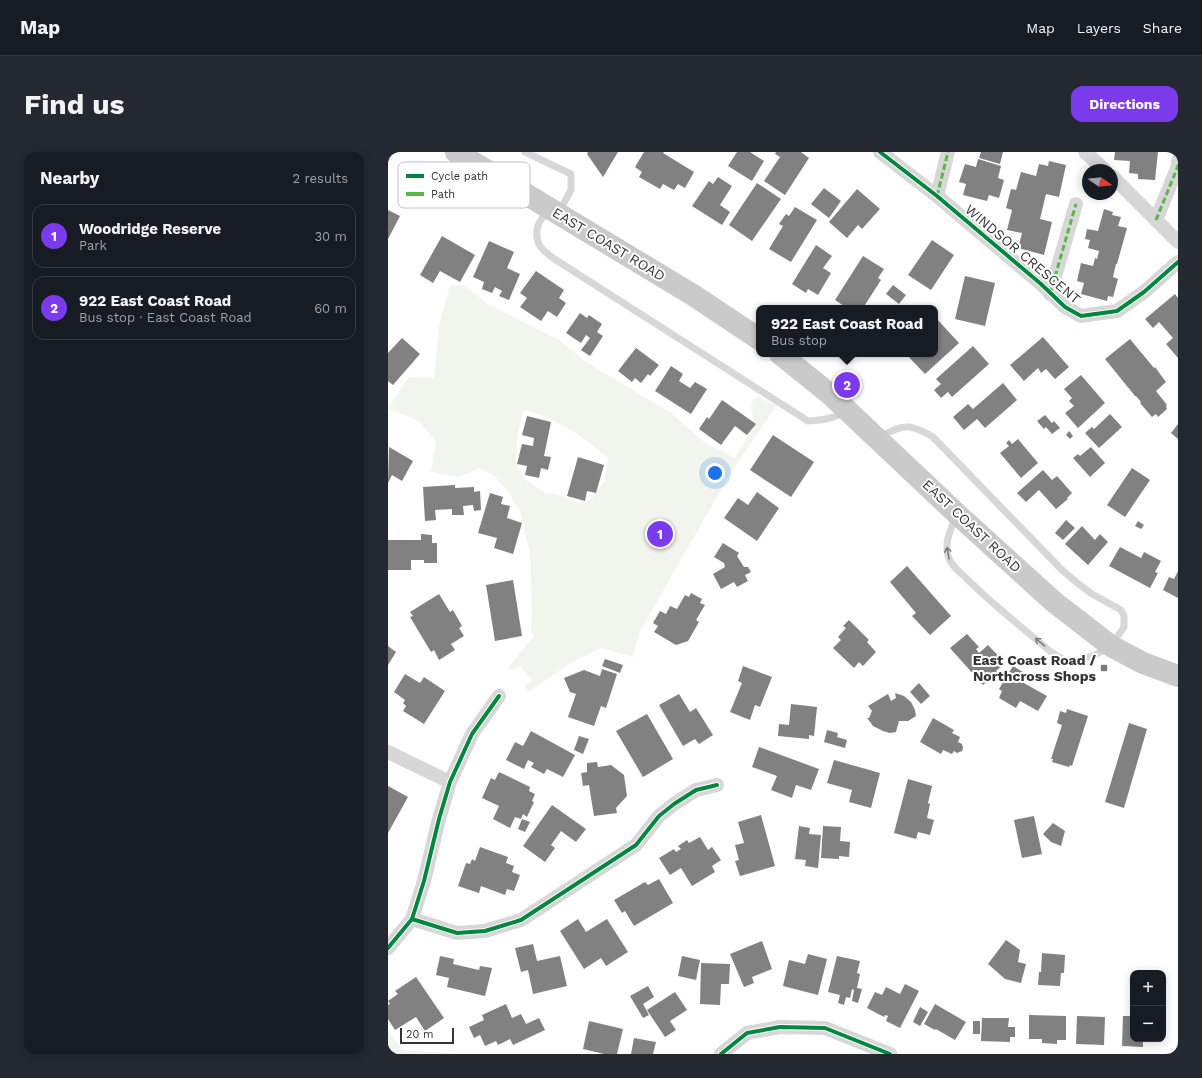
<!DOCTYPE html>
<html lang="en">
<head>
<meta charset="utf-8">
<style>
  :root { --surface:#171b24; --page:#242831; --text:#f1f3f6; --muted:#9ea1a6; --line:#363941; --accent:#7c3aed }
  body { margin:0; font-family:"Work Sans",sans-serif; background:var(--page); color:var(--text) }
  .controls { position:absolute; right:12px; bottom:12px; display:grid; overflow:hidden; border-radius:8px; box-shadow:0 2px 10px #0003 }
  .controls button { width:36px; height:36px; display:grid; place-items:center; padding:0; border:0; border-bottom:1px solid var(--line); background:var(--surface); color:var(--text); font:20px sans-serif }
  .compass { position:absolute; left:694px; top:12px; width:36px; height:36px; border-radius:50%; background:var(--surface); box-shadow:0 2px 10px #0003; rotate:104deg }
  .scale { position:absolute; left:12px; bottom:10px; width:54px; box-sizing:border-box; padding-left:4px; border:2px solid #333; border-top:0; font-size:11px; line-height:14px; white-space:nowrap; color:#333; -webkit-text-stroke:3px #fff; paint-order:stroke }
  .you { position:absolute; left:327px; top:321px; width:14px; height:14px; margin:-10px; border:3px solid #fff; border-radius:50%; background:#1a73e8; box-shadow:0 0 0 6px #1a73e833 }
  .badge { display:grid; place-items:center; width:26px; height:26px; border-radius:50%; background:var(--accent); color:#fff; font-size:13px; font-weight:700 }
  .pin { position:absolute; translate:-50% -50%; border:2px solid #fff; box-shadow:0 1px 4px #0006 }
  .popup { position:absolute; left:368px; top:153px; width:182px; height:52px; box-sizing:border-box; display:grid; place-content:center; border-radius:8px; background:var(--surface); filter:drop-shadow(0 1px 3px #0005); font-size:13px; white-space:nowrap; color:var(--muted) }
  .popup b { font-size:15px; color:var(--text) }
  .popup::after { content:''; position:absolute; left:50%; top:100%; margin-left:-8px; border:8px solid transparent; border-top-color:var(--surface) }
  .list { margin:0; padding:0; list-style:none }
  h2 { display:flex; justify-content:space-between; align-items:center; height:52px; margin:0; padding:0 16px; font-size:17px }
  h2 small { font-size:13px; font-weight:400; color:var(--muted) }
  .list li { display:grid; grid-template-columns:26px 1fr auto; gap:12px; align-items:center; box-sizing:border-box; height:64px; margin:0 8px 8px; padding:0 8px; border:1px solid var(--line); border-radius:12px }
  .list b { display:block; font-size:15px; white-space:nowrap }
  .list p { margin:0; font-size:13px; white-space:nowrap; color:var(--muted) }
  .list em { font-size:13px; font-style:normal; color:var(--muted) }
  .map { position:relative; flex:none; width:790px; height:902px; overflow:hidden; border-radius:12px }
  header { display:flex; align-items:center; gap:24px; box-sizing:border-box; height:56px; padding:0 20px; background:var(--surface); border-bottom:1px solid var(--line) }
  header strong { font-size:19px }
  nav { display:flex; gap:22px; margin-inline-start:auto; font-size:14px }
  .intro { display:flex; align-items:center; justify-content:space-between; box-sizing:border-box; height:96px; padding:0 24px }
  h1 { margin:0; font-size:28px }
  .button { padding:10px 18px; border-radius:12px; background:var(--accent); color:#fff; font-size:14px; font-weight:700 }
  main { display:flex; gap:24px; padding:0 24px }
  aside { flex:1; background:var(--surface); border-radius:12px; box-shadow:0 2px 10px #0003 }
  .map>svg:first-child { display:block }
  .green { fill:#f1f5ed; fill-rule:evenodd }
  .building { fill:#818181 }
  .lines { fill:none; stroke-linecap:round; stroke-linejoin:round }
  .lane { stroke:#d7d7d7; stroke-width:7 }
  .street { stroke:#d7d7d7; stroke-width:14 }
  .primary { stroke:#cacaca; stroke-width:22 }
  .quiet { stroke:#58b947; stroke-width:3; stroke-dasharray:6 3; stroke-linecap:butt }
  .cycleway-casing { stroke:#fff; stroke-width:6 }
  .cycleway { stroke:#00873e; stroke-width:4 }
  .oneway { stroke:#7d7d7d }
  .poi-dot { fill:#7a7a7a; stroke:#fff; stroke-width:1.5 }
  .labels { text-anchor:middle; stroke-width:4; stroke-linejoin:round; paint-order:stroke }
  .street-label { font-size:14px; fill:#333; stroke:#fff }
  .poi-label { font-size:14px; font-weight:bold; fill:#333; stroke:#fff; text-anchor:end }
  .key { fill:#fff; stroke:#c2c2c2; stroke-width:1 }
  .key-label { font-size:11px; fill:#333 }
</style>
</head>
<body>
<header>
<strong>Map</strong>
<nav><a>Map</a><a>Layers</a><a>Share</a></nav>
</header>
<div class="intro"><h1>Find us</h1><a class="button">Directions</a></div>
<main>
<aside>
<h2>Nearby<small>2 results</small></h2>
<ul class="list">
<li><span class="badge">1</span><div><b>Woodridge Reserve</b><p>Park</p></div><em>30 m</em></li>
<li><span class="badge">2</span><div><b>922 East Coast Road</b><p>Bus stop · East Coast Road</p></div><em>60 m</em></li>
</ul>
</aside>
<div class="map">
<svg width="790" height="902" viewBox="0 0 790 902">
  <rect width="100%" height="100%" fill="#fff"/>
  <g class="green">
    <path d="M62,133H75L100,152L171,188L198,210L283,261L316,290L347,306L366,275L363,252L366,247L372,245L388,254L342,322L251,481L245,505L213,496L186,509L140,540L137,534L145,528L131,513L124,518L120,516L146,484L143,479L144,462L142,401L132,359L119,338L106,324L92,316L70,325L43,320L48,290L32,270L0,256L21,225L46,226L51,174ZM135,258C168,265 195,285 220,306L217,329L202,348L190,351L174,344L157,341L137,327L128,310L129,286Z"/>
    <path d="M0,878L14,898L74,902H0Z"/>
  </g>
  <g class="building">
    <path d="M200,0H230L215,25L199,2Z"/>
    <path d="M256,0H276L275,1L306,20L297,36L290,32L286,38L275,32L272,37L251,25L254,20L247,15Z"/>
    <path d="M349,0H362L376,9L364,29L340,14Z"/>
    <path d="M388,0H413L421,6L397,43L376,29L392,5L387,2Z"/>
    <path d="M593,0H615L612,12L591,6Z"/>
    <path d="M727,0H770L767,28L750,27V22L741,21L742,9L726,8Z"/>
    <path d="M590,7L613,14L610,26L616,28L611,46L601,43L599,49L575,43L578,32L571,30L577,12L588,15Z"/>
    <path d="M661,9L678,13L671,45L658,42L652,67L664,70L656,103L630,96L634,81L619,78L624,58L618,56L623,37L628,38L633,20L648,24L651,12L660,14Z"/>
    <path d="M330,25L344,34L332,53L342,60L334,73L304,54L321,29L325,32Z"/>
    <path d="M369,31L393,47L364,89L341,73Z"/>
    <path d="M436,36L453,49L441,66L423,52Z"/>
    <path d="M469,37L492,57L474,77L470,73L459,86L441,70Z"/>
    <path d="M407,55L429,68L403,110L381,97L395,74L391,72L398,62L401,64Z"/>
    <path d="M716,57L725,60L724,63L733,65L730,74L739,76L729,112H728L725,125L730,127L725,145L720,144L719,149L693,142L696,131L689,129L693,111L705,114L707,106L709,107L711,99L700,96L702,88L697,87L699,77L710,79Z"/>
    <path d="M0,58L12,64L0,87Z"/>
    <path d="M54,84L87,103L72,130L52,119L45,131L32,123Z"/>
    <path d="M544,88L566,103L543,138L520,123Z"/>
    <path d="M101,89L126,100L119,116L132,122L121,148L111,144L114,139L107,135L104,141L94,137L96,130L85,125Z"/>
    <path d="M428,93L444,104L435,116L443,121L430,143L420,137L418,141L404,132Z"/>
    <path d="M475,104L496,117L490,126L493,128L475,156H459L447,148Z"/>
    <path d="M148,119L176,138L171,146L178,151L169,165L160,159L153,169L132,155L139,146L132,141Z"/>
    <path d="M577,124L607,131L597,174L567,167Z"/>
    <path d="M505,133L518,143L511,152L498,142Z"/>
    <path d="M787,142L790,146V206L778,192L785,186L771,170L765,176L757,167Z"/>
    <path d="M192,161L199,166L201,163L214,172L209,180L215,184L202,204L193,198L202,186L198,183L193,191L178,181Z"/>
    <path d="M547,165L571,191L537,222L518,202H547Z"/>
    <path d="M655,185L681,215L667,227L658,217L653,221L650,216L636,229L622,213Z"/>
    <path d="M14,186L32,202L5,233L0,229V201Z"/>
    <path d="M742,187L766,216L767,215L778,230L768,239L779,253L778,254L779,257L770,265L768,262L764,265L752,251L753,250L748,244H747L717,207Z"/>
    <path d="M585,194L601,212L564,245L560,240L553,246L546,238L553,232L548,227Z"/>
    <path d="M248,196L271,213L262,224L260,222L253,231L247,226L244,230L230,219Z"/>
    <path d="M283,214L295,222L291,229L302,236L307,230L319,237L303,262L267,239Z"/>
    <path d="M693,223L717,251L690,276L677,261L686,254L681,249L684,246L676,237Z"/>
    <path d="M615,231L629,248L597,276L589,267L576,278L565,265L580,252L585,257Z"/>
    <path d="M334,248L368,272L359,283L347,274L333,293L311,277L319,265L321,267Z"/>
    <path d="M722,262L734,275L711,296L697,281L704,275L706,277Z"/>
    <path d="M657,263L664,271L666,269L672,276L664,282L658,275L656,277L649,269Z"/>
    <path d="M139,264L163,270L156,304L163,305L160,318L153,316L151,326L137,323L139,314L129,312L134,292L145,294L146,286L134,283Z"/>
    <path d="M790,272V287L783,281Z"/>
    <path d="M681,279L685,284L682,287L678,283Z"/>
    <path d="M385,283L426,310L403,345L362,318Z"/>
    <path d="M630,287L650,311L633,326L612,301L621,294L618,291L621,288L624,292Z"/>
    <path d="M1,295L25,309L14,329L4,323L0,331Z"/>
    <path d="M703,295L717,311L702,325L685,306L690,302L692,304Z"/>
    <path d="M190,305L216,313L208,341L199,339L197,349L179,344Z"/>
    <path d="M744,316L762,328L737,365L719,353Z"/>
    <path d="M655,318L664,328L669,324L684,341L679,346L680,347L668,357L651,338L638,350L629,341Z"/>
    <path d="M67,333V336L86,335V340L92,339L93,358L86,359L85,353L75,354L76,363H64V357L47,358L48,368L37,369L35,335Z"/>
    <path d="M369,340L391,356L369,389L336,366L350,346L360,353Z"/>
    <path d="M102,341L115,345L113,352L122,354L119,366L134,371L125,402L106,396L109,386L90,381Z"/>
    <path d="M678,368L687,376L675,388L667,381Z"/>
    <path d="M750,369L756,373L753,377L747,374Z"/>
    <path d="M694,374L707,388L712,382L720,390L700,413L677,392Z"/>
    <path d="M33,382L44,383V391H49V411H36V408H23V418H0V388H33Z"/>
    <path d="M335,391L351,401L349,404L356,415H360L363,420L357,423L360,429L349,435L346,430L333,437L325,422L337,415L336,411L326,405Z"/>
    <path d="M732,395L753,406L756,400L773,409L767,420L770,421L762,436L721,414Z"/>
    <path d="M519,414L563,464L542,483L524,464L528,461L502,430Z"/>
    <path d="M790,419V446L775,438L781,425L786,427Z"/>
    <path d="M125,428L134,484L107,489L98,433Z"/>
    <path d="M303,441L314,447L312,451L317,453L308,468L311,470L300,489L288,493L266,480L270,474L265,471L272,459L278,462L282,454L289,457L297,443L301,445Z"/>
    <path d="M51,442L62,460L65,458L74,474L71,476L76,484L63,492L67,498L51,508L46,498L43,500L22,465L25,464L22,460Z"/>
    <path d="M461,468L481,488L479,490L488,500L475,514L471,510L466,516L445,496L453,488L450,485L458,476L455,474Z"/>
    <path d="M579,482L591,495L588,497L591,501L600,493L617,511L608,519L609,520L595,533L562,496Z"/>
    <path d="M0,494L8,500L0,513Z"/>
    <path d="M217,507L235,513L232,521L214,514Z"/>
    <path d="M355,514L384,525L372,555L367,553L362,568L342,560L354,531L350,529Z"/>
    <path d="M625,514L638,522L634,530L659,544L650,559L632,549L628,556L611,546L614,539L611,537Z"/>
    <path d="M214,517L229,522L218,556L213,554L206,574L180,565L188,542L182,540L176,526L196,518L212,524Z"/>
    <path d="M17,522L32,531L36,525L57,539L36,572L15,559L18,554L15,551L17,548L6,540Z"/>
    <path d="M531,531L542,544L533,552L522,540Z"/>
    <path d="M507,541L516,544L523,550L527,558L528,564L520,569H511L508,580L502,581L495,579L485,574L480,567L479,566H481L484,559L480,554L500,542L503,549L508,546Z"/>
    <path d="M291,542L302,560L308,556L325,583L311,592L307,587L295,594L271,553Z"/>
    <path d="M403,552L429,555L426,584L421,583V587L390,584L391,572L401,573Z"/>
    <path d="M679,557L700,564L684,614L682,613L681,615L664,610L665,607H663L674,573L669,571L672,559L678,561Z"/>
    <path d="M259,562L285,607L255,625L228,579Z"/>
    <path d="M545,566L566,578L564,581L572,585L570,590L574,592L575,596L574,599L569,601L566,599L564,602L555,598L553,602L532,590Z"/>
    <path d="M741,571L759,577L736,656L717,650Z"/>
    <path d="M439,578L450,581L449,585L459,588L457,596L436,590Z"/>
    <path d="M143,579L187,603L175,625L159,617L156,622L143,615L146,611L140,608L136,617L118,608L127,590L135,594Z"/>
    <path d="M191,584L201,587L195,602L186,598Z"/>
    <path d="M371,595L431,617L423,638L408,633L404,646L383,638L389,624L364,615Z"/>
    <path d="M446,608L492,621L483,656L461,650L464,638L439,631Z"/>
    <path d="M209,610L210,615L223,613L236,623L239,644L228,656L229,661L206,664L201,633L195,634L193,621L199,620V611Z"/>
    <path d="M111,620L142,635L141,639L147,642L144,649L146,650L139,665L135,662L133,667L127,665L122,676L105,667L111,654L94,646L103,626L107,628Z"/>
    <path d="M520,627L544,634L540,651L542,652L539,666L546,668L542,683L530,680L528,687L506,681Z"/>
    <path d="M0,634L20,645L0,681Z"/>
    <path d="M164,653L198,677L188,690L173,679L163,693L167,696L157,710L135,694Z"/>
    <path d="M373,663L387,714L352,724L347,709L351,708L347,693L356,691L350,670Z"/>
    <path d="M646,664L654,702L634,706L626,668Z"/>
    <path d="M134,667L142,670L137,680L130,677Z"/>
    <path d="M665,671L677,679L673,694L663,690L655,682Z"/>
    <path d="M411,674L422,676L421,682L433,683L430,716L417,714L418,708L407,707Z"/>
    <path d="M435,674L453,675L452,689L462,690L461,705L451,704V707L433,706Z"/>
    <path d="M312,685L320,698L324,695L333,708L324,714L327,720L304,734L293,716L282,723L271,706L286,697L288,700L293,697L290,694L299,688L301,691Z"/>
    <path d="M92,695L120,705L118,711L126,714L124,720L132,723L126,739L119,737L117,743L93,734L91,741L70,734L78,711L82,712L84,707L87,709Z"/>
    <path d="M271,727L285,751L246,774L237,759L234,761L226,748L257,730L260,733Z"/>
    <path d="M190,767L198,780L219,767L240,800L218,814L213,806L196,817L172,779Z"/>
    <path d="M618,788L632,798L630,810L638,812L633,831L617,827L600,812Z"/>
    <path d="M374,789L384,817L364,825L366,831L356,835L342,802Z"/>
    <path d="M145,792L149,809L172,804L179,834L145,842L140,818L133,820L127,796Z"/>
    <path d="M654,801L677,803L676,821H673L672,834L650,833L651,820H653Z"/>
    <path d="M420,802L439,807L430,843L395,834L401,808L417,812Z"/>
    <path d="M52,804L66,807L65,812L91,818L92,814L104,816L97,844L59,835L61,826L48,823Z"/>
    <path d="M294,804L312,808L308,828L290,824Z"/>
    <path d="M449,804L472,809L469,821L472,822L469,836L474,837L470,851L464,849L466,838L464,837L462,846L458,845L456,853L450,851L452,843L440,840Z"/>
    <path d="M313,811L342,812L341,832H333L332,853L312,852Z"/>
    <path d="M28,825L56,866L37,879L28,865L7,878L0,867V853L2,852L0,849L10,842L7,839Z"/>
    <path d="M517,832L531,839L512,876L498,869L500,864L497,863L496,865L479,856L487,840L494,843L498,835L512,842Z"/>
    <path d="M260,834L266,845L255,852L261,863L255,866L242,844Z"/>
    <path d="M287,840L299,858L282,869L288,878L277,885L259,858Z"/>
    <path d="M118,852L124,866L133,862L138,872L151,866L157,878L125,893L122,887L110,893L108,889L97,894L92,883L86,886L81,875L96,868L94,863Z"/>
    <path d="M547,852L578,870L567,888L548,877L547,878L536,872Z"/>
    <path d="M532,855L540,860L532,874L525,870Z"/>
    <path d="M641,863L678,864V888H669V892L654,891V887H641Z"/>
    <path d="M689,864L717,865L716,893L688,892Z"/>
    <path d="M735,864H745V887H775V889H755V895L734,894Z"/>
    <path d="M594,866H621L620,875H627V885H622V890L593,889Z"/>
    <path d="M201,869L235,877L229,902H216L195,897Z"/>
    <rect x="585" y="869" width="7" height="13"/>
    <path d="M246,886L268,890L265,902H243Z"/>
  </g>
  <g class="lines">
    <g class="lane">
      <path d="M137,0L183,22V38L171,60"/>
      <path d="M160,58C157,63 151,69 150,74C145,92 155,99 168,108L420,269C434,268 445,267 457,260"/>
      <path d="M492,285C516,272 521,271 545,285L673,417L688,430L704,442L733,458L736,464V475L723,494L707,503L683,510L675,507L663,500C635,476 605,453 579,427C572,420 563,414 560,404C556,390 563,377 568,365"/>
    </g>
    <g class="street">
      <path d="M492,0L549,44L653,132L677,155L693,164L729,159L756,140L790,110"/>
      <path d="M697,0L717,18"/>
      <path d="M724,24L790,90"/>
      <path d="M549,44L560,0"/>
      <path d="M768,68L790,14V9"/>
      <path d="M662,142L688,52"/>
      <path d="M0,600L62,630"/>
      <path d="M24,767L69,781L97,779L133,768L248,693L271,664L286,652L308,638L329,633"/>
      <path d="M0,796L24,767L36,729L51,667L62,630L84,582L111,544"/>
      <path d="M333,902L359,881L392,875L437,876L502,902"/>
    </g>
    <g class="primary">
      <path d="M68,0L305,143L371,187"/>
      <path d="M392,202L443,243L569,362L666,450L723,494L755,511L790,524"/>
    </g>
    <g class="quiet">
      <path d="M549,44L560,0"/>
      <path d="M768,68L790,14V9"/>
      <path d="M662,142L688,52"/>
    </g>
    <defs>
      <g id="cycleway">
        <path d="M492,0L549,44L653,132L677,155L693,164L729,159L756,140L790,110"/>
        <path d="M24,767L69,781L97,779L133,768L248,693L271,664L286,652L308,638L329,633"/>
        <path d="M0,796L24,767L36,729L51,667L62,630L84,582L111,544"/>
        <path d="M333,902L359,881L392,875L437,876L502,902"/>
      </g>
    </defs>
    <use href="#cycleway" class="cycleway-casing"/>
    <use href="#cycleway" class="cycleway"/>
  </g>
  <defs><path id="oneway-shaft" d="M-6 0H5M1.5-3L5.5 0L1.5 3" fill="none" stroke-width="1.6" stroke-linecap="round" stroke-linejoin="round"/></defs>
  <g class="oneway">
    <use href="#oneway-shaft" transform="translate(560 401) rotate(-101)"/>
    <use href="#oneway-shaft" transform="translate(652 490) rotate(-140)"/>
  </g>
  <rect class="poi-dot" x="712" y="512" width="8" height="8" rx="2"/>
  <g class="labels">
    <g class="street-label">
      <text transform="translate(221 92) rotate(31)" y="5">EAST COAST ROAD</text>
      <text transform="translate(635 102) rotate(40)" y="5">WINDSOR CRESCENT</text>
      <text transform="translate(584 374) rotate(43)" y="5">EAST COAST ROAD</text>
    </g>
    <g class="poi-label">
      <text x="708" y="513">East Coast Road /<tspan x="708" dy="16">Northcross Shops</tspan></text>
    </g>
  </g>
  <rect x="10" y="10" width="132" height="46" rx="6" class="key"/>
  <rect x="18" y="22" width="18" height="4" fill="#00873e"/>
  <rect x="18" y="40" width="18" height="4" fill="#58b947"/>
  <g class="key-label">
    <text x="43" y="28">Cycle path</text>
    <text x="43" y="46">Path</text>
  </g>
</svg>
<div class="controls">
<button>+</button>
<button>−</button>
</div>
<svg class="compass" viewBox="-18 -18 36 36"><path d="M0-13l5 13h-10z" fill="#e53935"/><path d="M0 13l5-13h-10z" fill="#9ea1a6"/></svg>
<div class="scale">20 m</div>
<div class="you"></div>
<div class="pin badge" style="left:272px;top:382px">1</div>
<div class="pin badge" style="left:459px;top:233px">2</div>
<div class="popup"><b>922 East Coast Road</b>Bus stop</div>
</div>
</main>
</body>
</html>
